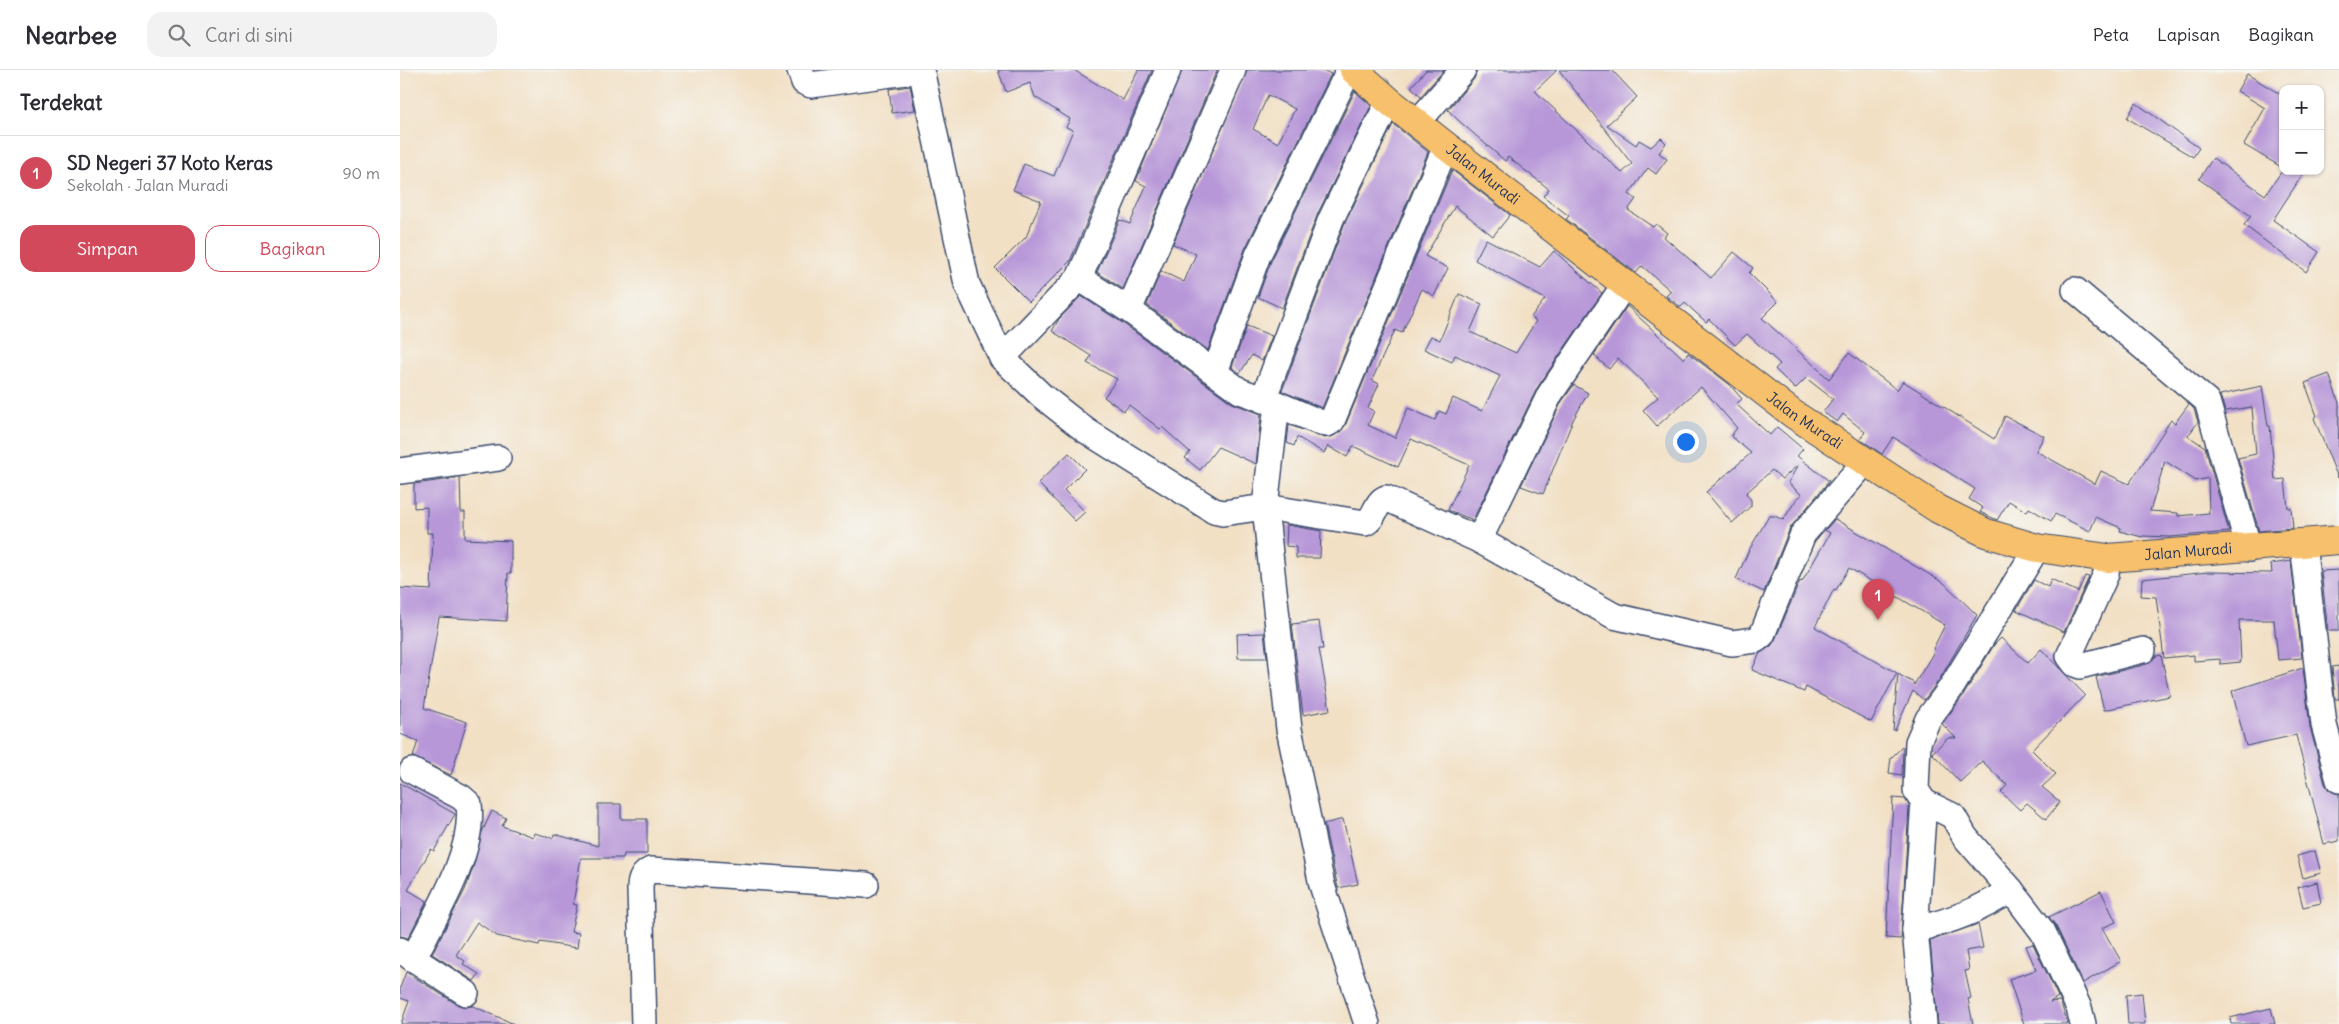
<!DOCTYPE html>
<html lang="id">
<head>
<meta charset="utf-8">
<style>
  :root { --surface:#fff; --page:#f2f2f3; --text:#2b2b33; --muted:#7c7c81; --line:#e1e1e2; --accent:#d1495b }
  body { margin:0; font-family:Delius,sans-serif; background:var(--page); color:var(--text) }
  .controls { position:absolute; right:15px; top:15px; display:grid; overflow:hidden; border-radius:10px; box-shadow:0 1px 4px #0004 }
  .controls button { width:45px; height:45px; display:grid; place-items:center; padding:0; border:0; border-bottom:1px solid var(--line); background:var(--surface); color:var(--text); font:25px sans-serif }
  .you { position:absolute; left:1285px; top:371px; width:18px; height:18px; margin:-12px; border:4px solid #fff; border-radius:50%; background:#1a73e8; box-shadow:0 0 0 8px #1a73e833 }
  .badge { display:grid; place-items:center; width:32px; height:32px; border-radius:50%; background:var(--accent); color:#fff; font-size:16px; font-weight:700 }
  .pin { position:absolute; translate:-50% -41px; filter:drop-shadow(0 1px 2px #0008) }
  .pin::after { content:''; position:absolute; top:26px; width:18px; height:15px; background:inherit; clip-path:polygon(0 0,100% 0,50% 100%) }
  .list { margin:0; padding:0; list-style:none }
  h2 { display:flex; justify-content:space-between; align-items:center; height:65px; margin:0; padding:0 20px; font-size:21px }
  h2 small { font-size:16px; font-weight:400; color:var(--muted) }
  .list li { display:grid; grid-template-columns:32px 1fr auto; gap:15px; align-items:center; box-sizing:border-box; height:75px; padding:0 20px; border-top:1px solid var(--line) }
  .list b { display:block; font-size:19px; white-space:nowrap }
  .list p { margin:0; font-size:16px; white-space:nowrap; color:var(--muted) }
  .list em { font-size:16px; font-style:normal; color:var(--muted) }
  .actions { display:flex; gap:10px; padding:15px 20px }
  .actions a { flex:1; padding:11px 0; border:1px solid var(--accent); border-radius:15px; text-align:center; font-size:18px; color:var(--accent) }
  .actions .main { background:var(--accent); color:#fff }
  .icon { flex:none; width:28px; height:28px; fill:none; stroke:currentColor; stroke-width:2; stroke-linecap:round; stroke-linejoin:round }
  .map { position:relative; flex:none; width:1939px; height:954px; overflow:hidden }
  header { display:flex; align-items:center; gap:30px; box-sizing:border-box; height:70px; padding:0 25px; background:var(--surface); border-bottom:1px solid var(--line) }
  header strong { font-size:24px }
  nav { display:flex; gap:28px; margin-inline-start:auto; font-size:18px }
  .search { width:350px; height:45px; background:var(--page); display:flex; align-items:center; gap:12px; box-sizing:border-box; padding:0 18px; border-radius:15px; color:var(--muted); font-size:19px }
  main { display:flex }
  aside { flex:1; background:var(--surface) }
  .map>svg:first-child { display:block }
  .building { fill:#b797d8; fill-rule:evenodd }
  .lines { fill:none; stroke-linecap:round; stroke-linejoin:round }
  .minor-casing { stroke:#3b4a6d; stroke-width:28 }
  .highway-casing { stroke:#3b4a6d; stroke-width:30 }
  .minor { stroke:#fff; stroke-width:25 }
  .highway { stroke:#f7c06c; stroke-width:28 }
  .labels { text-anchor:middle; stroke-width:4; stroke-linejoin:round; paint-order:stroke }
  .street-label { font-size:15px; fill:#1b2f5e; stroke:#f6f6f2 }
</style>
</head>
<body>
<header>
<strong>Nearbee</strong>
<div class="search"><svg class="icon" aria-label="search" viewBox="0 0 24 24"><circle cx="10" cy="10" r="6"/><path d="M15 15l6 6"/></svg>Cari di sini</div>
<nav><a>Peta</a><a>Lapisan</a><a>Bagikan</a></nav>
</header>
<main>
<aside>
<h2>Terdekat<small></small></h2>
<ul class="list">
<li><span class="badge">1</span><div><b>SD Negeri 37 Koto Keras</b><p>Sekolah · Jalan Muradi</p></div><em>90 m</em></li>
</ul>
<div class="actions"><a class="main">Simpan</a><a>Bagikan</a></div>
</aside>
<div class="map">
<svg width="1939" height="954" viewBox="0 0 1939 954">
  <rect width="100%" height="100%" fill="#f6f6f2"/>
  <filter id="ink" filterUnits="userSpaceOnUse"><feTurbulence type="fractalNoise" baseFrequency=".02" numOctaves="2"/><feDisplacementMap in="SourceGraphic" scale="10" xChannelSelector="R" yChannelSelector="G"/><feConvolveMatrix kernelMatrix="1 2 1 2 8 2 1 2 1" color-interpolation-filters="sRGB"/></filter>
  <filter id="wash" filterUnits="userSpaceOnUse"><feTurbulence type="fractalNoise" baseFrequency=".0096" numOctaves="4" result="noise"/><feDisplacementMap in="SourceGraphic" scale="20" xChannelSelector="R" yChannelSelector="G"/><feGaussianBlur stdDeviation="1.12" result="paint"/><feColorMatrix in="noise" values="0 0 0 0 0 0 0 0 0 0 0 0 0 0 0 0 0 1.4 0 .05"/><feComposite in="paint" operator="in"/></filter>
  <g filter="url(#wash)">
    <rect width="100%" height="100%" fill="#f2e0c5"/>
    <g id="blocks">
      <g class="building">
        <path d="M598,0H674L723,30L738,0H752L670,191L629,232L595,198L626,167L641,131L613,120L624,94L654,106L673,60L666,57L670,49L635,27L630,13L606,22Z"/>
        <path d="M782,0H817L723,219L697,202L720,150L730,154L746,116L736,111Z"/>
        <path d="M847,0H923L931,4L845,179L808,280L747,235L761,201L784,212L796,184L773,174ZM868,25L895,39L878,73L853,59Z"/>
        <path d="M1026,0H1044L1021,26L1011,17Z"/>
        <path d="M1077,0H1157L1135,21L1222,103L1232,94L1159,0H1212L1237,27L1207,55L1236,75L1239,70L1251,77L1261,68L1266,73L1259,83L1267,89L1256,104L1248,98L1229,124L1236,129L1228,140L1253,157L1256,154L1267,163L1264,167L1311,208L1334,182L1353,198L1349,203L1378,232L1362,248L1429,309L1449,283L1497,320L1503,311L1594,369L1605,346L1644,366L1636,381L1695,414L1701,401L1729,414L1771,350L1775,353L1789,334L1794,339L1798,352L1788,366L1805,377L1829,462L1770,467L1743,466L1742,467L1720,461L1721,458L1696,447L1690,461L1655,444L1651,451L1629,438L1627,442L1609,431L1597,450L1580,442L1583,438L1569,429L1575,419L1493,367L1482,384L1460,369L1465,362L1443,344L1437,352L1423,342L1433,329L1406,308L1395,319L1375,299L1380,294L1347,264L1335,275L1309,249L1306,252L1285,233L1281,237L1266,226L1271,221L1242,196L1236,203L1166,149L1169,146L1143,126L1149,119L1108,87L1105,91L1058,50L1048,40L1074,9ZM1765,391L1796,411L1808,408L1809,443L1778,446V443L1750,441Z"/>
        <path d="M1847,4L1883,26V98L1844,75L1865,38L1837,21Z"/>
        <path d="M510,16L515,40L492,43L489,19Z"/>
        <path d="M955,21L971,36L918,143L882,238L858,227L871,191Z"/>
        <path d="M1736,33L1799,78L1793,87L1727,48Z"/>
        <path d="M993,54L1028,82L922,338L882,321L944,155Z"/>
        <path d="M1813,88L1865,125L1882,101H1905L1873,150L1919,182L1906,202L1844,155L1851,146L1799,109Z"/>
        <path d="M1052,100L1110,145L1093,166L1055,136L1025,186L1048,198L1034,226L1022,219L1002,263L995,260L972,310L979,314L968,338L974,341L968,355L995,368L1008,338L1035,350L1039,341L1046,344L1053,328L1082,341L1100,306L1055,285L1052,292L1024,279L1031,266L1040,270L1059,224L1082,234L1070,262L1116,283L1136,251L1131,247L1145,229L1075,190L1086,169L1140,197L1154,181L1202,223L1137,318L1073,450L1048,440L1069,395L1011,369L998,397L953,376L947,387L928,376L924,383L897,367L894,376L887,373L889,355L925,368L934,366L945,356Z"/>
        <path d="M681,226L721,252L832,333L861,344L856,394L818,377L800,400L785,388L790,382L762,357L760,359L729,335L724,341L704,327L717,309L687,293L691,286L652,261L659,249Z"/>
        <path d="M1227,236L1284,289L1288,283L1329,314L1342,329L1336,334L1370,365L1377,357L1403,379L1397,386L1429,411L1390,458L1364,522L1336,509L1349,480L1369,446H1375L1383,450L1398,427L1402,425L1388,413L1398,395L1382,409L1372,400L1346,423L1351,430V436L1332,453L1306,422L1351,383L1331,366L1337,358L1301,317L1257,356L1243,340L1258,327L1218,288L1209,299L1194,285Z"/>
        <path d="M847,256L872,266L862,291L852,285L840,303L832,297Z"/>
        <path d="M1929,304L1939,333L1938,408L1914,348L1917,346L1905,313Z"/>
        <path d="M1174,315L1188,323L1173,350L1143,424L1121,416L1162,331Z"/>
        <path d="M1862,316L1868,356H1870L1875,410L1885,409L1888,438H1891L1893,458L1859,461L1838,388L1856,384L1852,337L1825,341L1820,325Z"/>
        <path d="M669,383L685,399L664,420L685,442L675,451L638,413Z"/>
        <path d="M60,408L61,442H65V469L111,471V503H108L106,551L39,547L24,638L67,652L51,705L13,687L18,671L0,664V518L31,520L33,463H27V437L14,438V414Z"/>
        <path d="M1435,449L1544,513L1577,545L1539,610L1524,630L1513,621L1495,660H1493L1498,604L1514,613V615L1535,580L1533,579L1545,555L1449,498L1436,520L1434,519L1415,557L1497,603L1471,652L1406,617L1404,622L1352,600L1360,583L1371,576L1375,570L1400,511L1402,512L1430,463L1425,460Z"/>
        <path d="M887,455L921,461L920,488H896V477L886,476Z"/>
        <path d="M1891,491L1902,588L1878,590L1874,550H1839L1841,592L1820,594V589L1794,591V585L1764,588L1756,527L1741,526L1742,509L1808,502L1872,503L1871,494Z"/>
        <path d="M1939,500V561H1928L1921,501Z"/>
        <path d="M1685,506L1689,507L1664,562L1616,540L1634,510L1648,517L1651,509L1678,522Z"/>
        <path d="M919,551L923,579H919L930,640L903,645L892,554Z"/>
        <path d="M864,563L867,588H838L837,564Z"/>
        <path d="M1601,568L1628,593L1641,579L1685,625L1632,680L1656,704L1642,717L1660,732L1646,749L1627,733L1620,740L1601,722L1607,715L1582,691L1560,712L1532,683L1548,668H1556L1542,654L1563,626L1594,575Z"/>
        <path d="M1761,585L1770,626L1704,640L1696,607L1747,594L1756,586Z"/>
        <path d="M1939,596V629H1935L1932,597Z"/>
        <path d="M1903,598L1910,657L1925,714L1929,720L1939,724V771L1924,774L1896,665L1846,676L1832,621Z"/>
        <path d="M1503,676L1502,705L1489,703L1491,688Z"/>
        <path d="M0,713L55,744L34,781L31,779L8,820L27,831L8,868L0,866Z"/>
        <path d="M1493,728L1505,729L1509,736L1501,869L1486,868Z"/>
        <path d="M198,734H221V749H247V784H224L223,788H181L173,834L177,835L171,862L179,863L177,878L140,872L139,875L97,866L77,852L56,885L65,891L63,894L79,904L74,911L32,884L65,820L73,798L82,762L92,741L106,748L102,756L133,767L134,763L153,768L154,764L198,776Z"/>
        <path d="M943,749L958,814L938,818L924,754Z"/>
        <path d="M1915,781L1921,803L1903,808L1897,786Z"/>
        <path d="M1917,812L1921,833L1903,837L1898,817Z"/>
        <path d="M1701,821L1716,852L1702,858L1721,891L1683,913L1656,856L1649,847Z"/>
        <path d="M1578,854L1583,878L1566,881L1569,900L1565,901L1571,928L1568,929L1573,954H1538L1530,871Z"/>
        <path d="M1633,874L1658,927L1650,932L1660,931L1668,954H1624L1609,909L1636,900L1626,876Z"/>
        <path d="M6,902L58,935L66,937L73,936L114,954H1L9,931L0,928V918Z"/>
        <path d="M1742,923L1745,954H1728L1726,925Z"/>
        <path d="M1871,938L1875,954H1831L1830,948Z"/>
      </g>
    </g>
  </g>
  <g filter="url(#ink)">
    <use href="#blocks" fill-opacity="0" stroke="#3b4a6d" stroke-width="1"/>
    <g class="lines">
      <defs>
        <g id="minor">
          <path d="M400,0L404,12L411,15L513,1L522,4L567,214L602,288L642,326L685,360L814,441L823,443L865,437L965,453C976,448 975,432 986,428L1079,470L1214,546L1332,573L1356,570L1362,565L1403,464L1465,392"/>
          <path d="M768,0L679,208L729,240L840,321L877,334L865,437L889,659L922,815L967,954"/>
          <path d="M1017,53L1063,0"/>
          <path d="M1675,220L1807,331L1849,479"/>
          <path d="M729,240L833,0"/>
          <path d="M602,288L679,208"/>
          <path d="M815,302L858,185L949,0"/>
          <path d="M863,330L931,149L989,31"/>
          <path d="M877,334L921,353L927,354L932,351L1046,76"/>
          <path d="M0,401L98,388"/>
          <path d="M1079,470L1150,324L1225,214"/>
          <path d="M1903,474L1924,655L1939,710"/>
          <path d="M1708,488L1706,504L1669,586L1675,594L1680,596L1743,580"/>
          <path d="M12,701L61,727L69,734C75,784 35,845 13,889"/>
          <path d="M1524,732L1553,746L1565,767L1611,820L1643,862L1679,938L1683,954"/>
          <path d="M1515,860C1553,850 1578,841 1611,820"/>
          <path d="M0,880L66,923"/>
          <path d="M244,954L240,819C240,810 242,804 251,800L466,815"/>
          <path d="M1524,954L1515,860L1524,732L1516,720L1518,672L1528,649L1551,618L1637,478"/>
        </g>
        <g id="highway">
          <path id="s1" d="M954,0L989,31L1046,76L1393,344L1538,439L1586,463L1637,478L1708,488L1939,470"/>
        </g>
      </defs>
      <use href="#minor" class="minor-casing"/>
      <use href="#highway" class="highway-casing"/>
      <use href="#minor" class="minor"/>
      <use href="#highway" class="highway"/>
    </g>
  </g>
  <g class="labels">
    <g class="street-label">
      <text dy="5" stroke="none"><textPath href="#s1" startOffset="166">Jalan Muradi</textPath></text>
      <text dy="5" stroke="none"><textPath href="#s1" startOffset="571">Jalan Muradi</textPath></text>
      <text dy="5" stroke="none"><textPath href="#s1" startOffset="990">Jalan Muradi</textPath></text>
    </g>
  </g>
</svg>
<div class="controls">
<button>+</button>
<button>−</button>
</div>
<div class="you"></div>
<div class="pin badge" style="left:1478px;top:550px">1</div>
</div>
</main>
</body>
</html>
